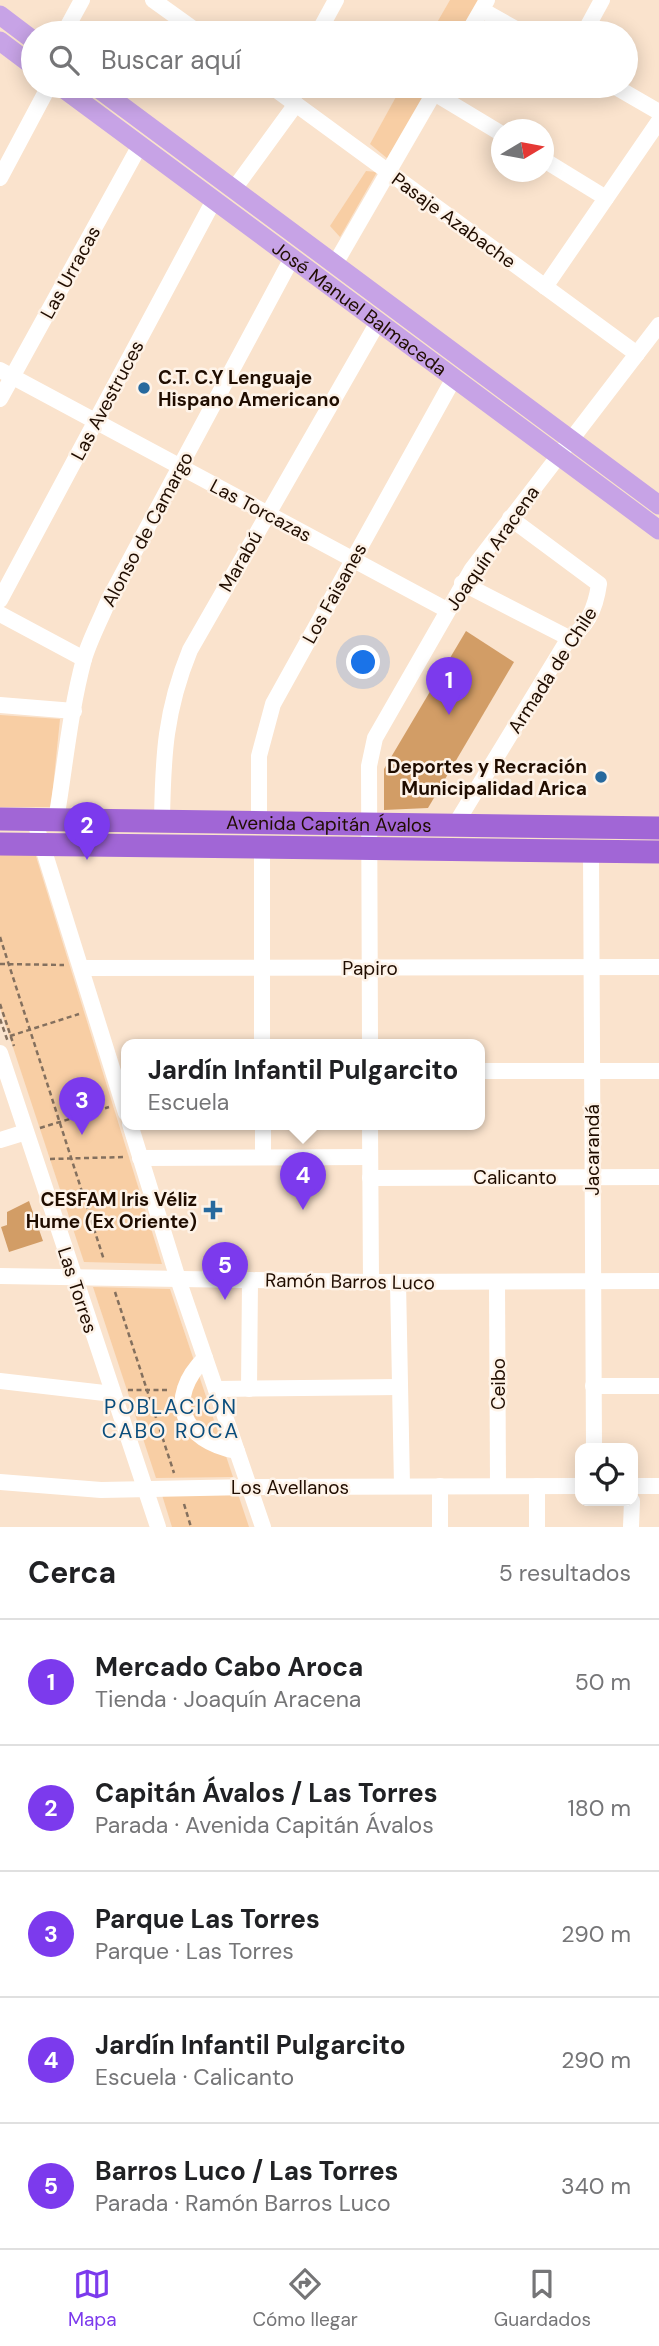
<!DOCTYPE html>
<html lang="es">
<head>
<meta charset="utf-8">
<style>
  :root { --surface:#fff; --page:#f2f2f2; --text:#202124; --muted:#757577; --line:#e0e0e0; --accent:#7c3aed }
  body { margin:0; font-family:"DM Sans",sans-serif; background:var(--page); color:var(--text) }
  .controls { position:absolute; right:21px; bottom:21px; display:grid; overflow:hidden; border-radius:14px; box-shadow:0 4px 18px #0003 }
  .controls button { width:63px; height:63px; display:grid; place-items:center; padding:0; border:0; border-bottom:2px solid var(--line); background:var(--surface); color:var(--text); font:35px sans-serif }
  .compass { position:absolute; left:491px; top:119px; width:63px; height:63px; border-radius:50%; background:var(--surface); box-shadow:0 4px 18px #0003; rotate:80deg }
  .you { position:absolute; left:364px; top:663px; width:24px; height:24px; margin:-18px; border:5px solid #fff; border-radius:50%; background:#1a73e8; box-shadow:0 0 0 10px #1a73e833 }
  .badge { display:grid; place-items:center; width:46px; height:46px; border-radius:50%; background:var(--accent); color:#fff; font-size:23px; font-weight:700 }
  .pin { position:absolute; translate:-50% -58px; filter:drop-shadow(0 2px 4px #0008) }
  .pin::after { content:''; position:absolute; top:37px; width:24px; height:21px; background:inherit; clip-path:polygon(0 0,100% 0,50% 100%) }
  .popup { position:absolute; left:121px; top:1039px; width:364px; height:91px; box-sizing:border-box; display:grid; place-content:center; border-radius:14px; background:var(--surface); filter:drop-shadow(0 2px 5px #0005); font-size:23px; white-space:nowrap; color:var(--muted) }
  .popup b { font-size:26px; color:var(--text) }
  .popup::after { content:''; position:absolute; left:50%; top:100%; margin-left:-14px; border:14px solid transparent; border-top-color:var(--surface) }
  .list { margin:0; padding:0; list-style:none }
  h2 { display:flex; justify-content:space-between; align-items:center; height:91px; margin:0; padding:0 28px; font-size:30px }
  h2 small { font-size:23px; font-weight:400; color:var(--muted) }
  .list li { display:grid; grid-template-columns:46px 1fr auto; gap:21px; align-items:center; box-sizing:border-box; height:126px; padding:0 28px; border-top:2px solid var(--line) }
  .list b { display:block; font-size:26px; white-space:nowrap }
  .list p { margin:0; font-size:23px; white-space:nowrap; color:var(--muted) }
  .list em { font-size:23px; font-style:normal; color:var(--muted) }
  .icon { flex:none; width:38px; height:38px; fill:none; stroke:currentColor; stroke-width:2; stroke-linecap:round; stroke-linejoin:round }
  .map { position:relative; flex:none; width:659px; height:1527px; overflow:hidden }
  .search { position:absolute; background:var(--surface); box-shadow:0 4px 18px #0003; left:21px; right:21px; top:21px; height:77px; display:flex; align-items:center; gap:18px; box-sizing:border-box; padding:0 24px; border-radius:38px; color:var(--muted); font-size:26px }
  .sheet { height:721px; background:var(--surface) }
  nav { display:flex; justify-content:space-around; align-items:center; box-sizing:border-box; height:98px; border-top:2px solid var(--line); background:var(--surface); font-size:19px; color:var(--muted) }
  nav a { display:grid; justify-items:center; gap:4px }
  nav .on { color:var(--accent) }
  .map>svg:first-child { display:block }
  .green { fill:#f8cea4 }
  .building { fill:#d29d66 }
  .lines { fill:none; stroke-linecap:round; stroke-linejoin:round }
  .path { stroke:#84705e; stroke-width:2.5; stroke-dasharray:5 3.5; stroke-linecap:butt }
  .minor { stroke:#fff; stroke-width:16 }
  .major { stroke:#c7a3e6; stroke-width:19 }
  .highway { stroke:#a166d6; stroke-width:23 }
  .poi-dot { fill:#26699e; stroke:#fef3e8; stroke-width:2.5 }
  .labels { text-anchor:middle; stroke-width:5; stroke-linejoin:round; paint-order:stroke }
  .street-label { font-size:19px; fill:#200d00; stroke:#fef3e8 }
  .poi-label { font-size:19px; font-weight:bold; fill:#200d00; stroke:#fef3e8; text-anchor:end }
  .neighbourhood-label { font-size:21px; letter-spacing:2px; fill:#0a4d7c; stroke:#fef3e8 }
</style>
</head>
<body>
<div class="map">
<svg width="659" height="1527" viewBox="0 0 659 1527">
  <rect width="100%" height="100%" fill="#fae3cd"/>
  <g class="green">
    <path d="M450,0H479L460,33H431Z"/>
    <path d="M402,86H430L388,159L370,144Z"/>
    <path d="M366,171L377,172L340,237L330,226Z"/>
    <path d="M0,715L60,719L51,807H0Z"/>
    <path d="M0,850H34L162,1264L84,1262L0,1008Z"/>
    <path d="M93,1287L170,1289L233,1477L156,1478Z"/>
    <path d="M238,1494L249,1527H172L162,1495Z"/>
  </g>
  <g class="building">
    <path d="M466,631L514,662L428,808L384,810V769Z"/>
    <path d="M29,1201L43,1241L9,1252L1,1227L7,1225V1212Z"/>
  </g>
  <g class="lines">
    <g class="path">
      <path d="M0,937L104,1260"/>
      <path d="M0,964L64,965"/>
      <path d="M0,1004L14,1046"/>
      <path d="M0,1019L8,1042"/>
      <path d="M10,1036L79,1014"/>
      <path d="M40,1128L109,1107"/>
      <path d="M50,1159L124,1157"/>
      <path d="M115,1292L174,1473"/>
      <path d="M128,1390H170"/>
      <path d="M184,1504L191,1527"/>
    </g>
    <g class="minor">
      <path d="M153,0L199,33"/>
      <path d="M482,10L523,33"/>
      <path d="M64,33L82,0"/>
      <path d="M318,33L336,0"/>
      <path d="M468,33L487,0"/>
      <path d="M584,33L602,0"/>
      <path d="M271,86L637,354"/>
      <path d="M614,86L659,112"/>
      <path d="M434,93L502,134"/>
      <path d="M544,160L606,198"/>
      <path d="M0,178L49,86"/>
      <path d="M234,189L296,104"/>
      <path d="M335,264L438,86"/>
      <path d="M545,287L659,121"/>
      <path d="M0,370L447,610"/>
      <path d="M0,399L140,145"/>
      <path d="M462,583L569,638"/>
      <path d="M0,600L214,200"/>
      <path d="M0,614L84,659"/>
      <path d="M0,705L74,711"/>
      <path d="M34,819L126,1113"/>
      <path d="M56,820C65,767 70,711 84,659C90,639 101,619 109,599L292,258"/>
      <path d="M162,821C163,756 165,711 190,650L378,322"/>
      <path d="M259,822V756L273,704L454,378"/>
      <path d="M455,825L569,638C588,627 596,606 599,584L510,518"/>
      <path d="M262,847V1044"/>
      <path d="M591,851L594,1448"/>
      <path d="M81,968L659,967"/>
      <path d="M370,1044L369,766L375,738L472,569L659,325"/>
      <path d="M0,1053L158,1527"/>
      <path d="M480,1071H659"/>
      <path d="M130,1124L178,1279L263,1527"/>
      <path d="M263,1124V1157"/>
      <path d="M370,1124L371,1282"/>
      <path d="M0,1140L26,1132"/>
      <path d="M140,1158L370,1157"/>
      <path d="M370,1178L659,1177"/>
      <path d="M0,1276L371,1282L659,1281"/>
      <path d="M398,1282L402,1486"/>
      <path d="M497,1282L498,1486"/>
      <path d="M205,1358C164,1399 182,1441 237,1451"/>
      <path d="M0,1381L113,1394"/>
      <path d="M593,1386H659"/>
      <path d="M216,1389L400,1387"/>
      <path d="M249,1389L250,1280"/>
      <path d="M0,1482L101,1490L249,1487L580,1486"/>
      <path d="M440,1486V1527"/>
      <path d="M633,1486H659"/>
      <path d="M537,1527V1486"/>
      <path d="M631,1527L632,1501"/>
    </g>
    <g class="major">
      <path d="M0,15L33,40"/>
      <path d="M0,41L33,66"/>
      <path id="s1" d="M60,86L659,530"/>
      <path d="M95,86L659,505"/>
    </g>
    <g class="highway">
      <path id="s2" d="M0,819L659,828"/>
      <path d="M0,844L659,852"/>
    </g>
  </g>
  <g class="poi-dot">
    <circle cx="144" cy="388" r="7"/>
    <circle cx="601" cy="777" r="7"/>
    <path d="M209.5 1199.5h7v7h7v7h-7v7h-7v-7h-7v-7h7z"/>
  </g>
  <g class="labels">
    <g class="street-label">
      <text transform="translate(454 220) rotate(36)" y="7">Pasaje Azabache</text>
      <text transform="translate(70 272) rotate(-61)" y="7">Las Urracas</text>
      <text dy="7" stroke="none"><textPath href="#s1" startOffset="373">José Manuel Balmaceda</textPath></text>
      <text transform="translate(107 400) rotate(-62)" y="7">Las Avestruces</text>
      <text transform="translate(261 510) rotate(28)" y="7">Las Torcazas</text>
      <text transform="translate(147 529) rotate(-62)" y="7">Alonso de Camargo</text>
      <text transform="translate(492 548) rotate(-55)" y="7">Joaquín Aracena</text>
      <text transform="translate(240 561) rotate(-60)" y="7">Marabú</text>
      <text transform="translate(334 593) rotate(-61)" y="7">Los Faisanes</text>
      <text transform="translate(552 670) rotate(-57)" y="7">Armada de Chile</text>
      <text dy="7" stroke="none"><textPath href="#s2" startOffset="329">Avenida Capitán Ávalos</textPath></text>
      <text x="370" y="975">Papiro</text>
      <text transform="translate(592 1150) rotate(-90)" y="7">Jacarandá</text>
      <text x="515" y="1184">Calicanto</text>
      <text transform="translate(350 1281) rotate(1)" y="7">Ramón Barros Luco</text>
      <text transform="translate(78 1290) rotate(72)" y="7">Las Torres</text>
      <text transform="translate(498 1384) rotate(-90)" y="7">Ceibo</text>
      <text x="290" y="1494">Los Avellanos</text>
    </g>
    <g class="poi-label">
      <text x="158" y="384" text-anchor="start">C.T. C.Y Lenguaje<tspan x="158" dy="22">Hispano Americano</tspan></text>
      <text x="587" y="773">Deportes y Recración<tspan x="587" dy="22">Municipalidad Arica</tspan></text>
      <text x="197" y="1206">CESFAM Iris Véliz<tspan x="197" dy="22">Hume (Ex Oriente)</tspan></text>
    </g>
    <g class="neighbourhood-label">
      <text x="171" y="1414">POBLACIÓN<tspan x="171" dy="24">CABO ROCA</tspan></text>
    </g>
  </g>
</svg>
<div class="controls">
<button><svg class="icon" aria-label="locate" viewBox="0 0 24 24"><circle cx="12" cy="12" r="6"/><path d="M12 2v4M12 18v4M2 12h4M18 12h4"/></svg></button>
</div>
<svg class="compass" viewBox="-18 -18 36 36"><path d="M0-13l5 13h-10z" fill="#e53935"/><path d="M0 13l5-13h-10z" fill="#757577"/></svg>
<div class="you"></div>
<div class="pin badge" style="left:449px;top:715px">1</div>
<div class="pin badge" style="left:87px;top:860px">2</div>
<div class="pin badge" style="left:82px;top:1135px">3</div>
<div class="pin badge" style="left:303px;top:1210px">4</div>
<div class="popup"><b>Jardín Infantil Pulgarcito</b>Escuela</div>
<div class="pin badge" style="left:225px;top:1300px">5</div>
<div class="search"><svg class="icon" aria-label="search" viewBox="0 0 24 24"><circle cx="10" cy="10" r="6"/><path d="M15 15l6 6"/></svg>Buscar aquí</div>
</div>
<section class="sheet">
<h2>Cerca<small>5 resultados</small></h2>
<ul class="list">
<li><span class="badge">1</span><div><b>Mercado Cabo Aroca</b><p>Tienda · Joaquín Aracena</p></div><em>50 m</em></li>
<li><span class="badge">2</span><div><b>Capitán Ávalos / Las Torres</b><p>Parada · Avenida Capitán Ávalos</p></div><em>180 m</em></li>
<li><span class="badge">3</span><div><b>Parque Las Torres</b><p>Parque · Las Torres</p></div><em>290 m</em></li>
<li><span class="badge">4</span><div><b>Jardín Infantil Pulgarcito</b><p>Escuela · Calicanto</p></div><em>290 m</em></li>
<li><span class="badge">5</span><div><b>Barros Luco / Las Torres</b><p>Parada · Ramón Barros Luco</p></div><em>340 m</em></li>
</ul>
</section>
<nav>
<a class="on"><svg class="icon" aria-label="map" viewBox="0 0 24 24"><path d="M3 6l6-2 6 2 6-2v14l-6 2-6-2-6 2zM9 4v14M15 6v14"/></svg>Mapa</a>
<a><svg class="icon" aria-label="directions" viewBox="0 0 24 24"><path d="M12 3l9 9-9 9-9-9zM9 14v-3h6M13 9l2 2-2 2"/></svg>Cómo llegar</a>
<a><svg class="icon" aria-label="saved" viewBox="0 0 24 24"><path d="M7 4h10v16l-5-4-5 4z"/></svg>Guardados</a>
</nav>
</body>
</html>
